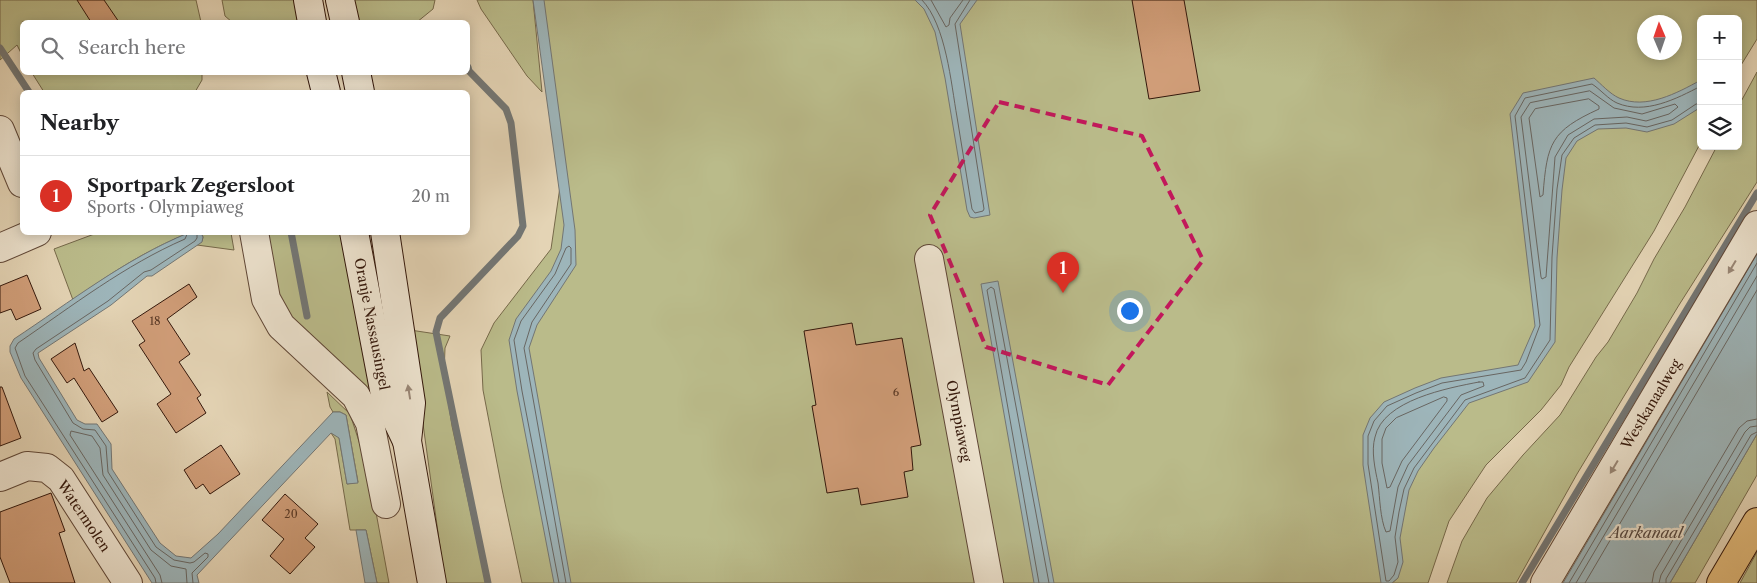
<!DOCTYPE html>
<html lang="en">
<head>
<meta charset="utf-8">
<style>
  :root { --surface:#fff; --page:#f6f6f6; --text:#202124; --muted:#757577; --line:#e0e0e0; --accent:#d93025 }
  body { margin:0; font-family:"Libre Caslon Text",serif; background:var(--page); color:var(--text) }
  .controls { position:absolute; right:15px; top:15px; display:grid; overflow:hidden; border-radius:8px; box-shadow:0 2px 12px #0003 }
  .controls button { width:45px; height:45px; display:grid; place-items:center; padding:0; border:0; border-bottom:1px solid var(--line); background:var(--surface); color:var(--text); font:25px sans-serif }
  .compass { position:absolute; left:1637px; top:15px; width:45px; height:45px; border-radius:50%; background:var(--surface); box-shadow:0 2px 12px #0003; rotate:358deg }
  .you { position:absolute; left:1129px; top:310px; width:18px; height:18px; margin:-12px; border:4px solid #fff; border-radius:50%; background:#1a73e8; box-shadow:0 0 0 8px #1a73e833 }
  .badge { display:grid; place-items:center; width:32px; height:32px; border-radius:50%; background:var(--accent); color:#fff; font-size:16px; font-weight:700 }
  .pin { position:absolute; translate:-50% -41px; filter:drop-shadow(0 1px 2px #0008) }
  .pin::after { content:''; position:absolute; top:26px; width:18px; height:15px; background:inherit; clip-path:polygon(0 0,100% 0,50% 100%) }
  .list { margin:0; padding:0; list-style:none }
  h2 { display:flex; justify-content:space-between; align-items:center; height:65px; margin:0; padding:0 20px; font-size:21px }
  h2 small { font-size:16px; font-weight:400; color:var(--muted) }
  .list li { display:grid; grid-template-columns:32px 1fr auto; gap:15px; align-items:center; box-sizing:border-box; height:80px; padding:0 20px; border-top:1px solid var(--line) }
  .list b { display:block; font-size:19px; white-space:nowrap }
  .list p { margin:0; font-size:16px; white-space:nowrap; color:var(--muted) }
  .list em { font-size:16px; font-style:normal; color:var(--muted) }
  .icon { flex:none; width:28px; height:28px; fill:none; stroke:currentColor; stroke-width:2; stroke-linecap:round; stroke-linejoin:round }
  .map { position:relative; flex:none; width:1757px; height:583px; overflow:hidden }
  .search { position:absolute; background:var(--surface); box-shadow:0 2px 12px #0003; left:20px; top:20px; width:450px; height:55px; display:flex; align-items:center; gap:12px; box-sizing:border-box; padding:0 18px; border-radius:8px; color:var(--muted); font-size:19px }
  .panel { position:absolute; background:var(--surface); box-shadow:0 2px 12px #0003; left:20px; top:90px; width:450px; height:145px; border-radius:8px }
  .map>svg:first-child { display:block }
  .green { fill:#babb8a; stroke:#76694a; fill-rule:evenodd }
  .water { fill:#9db5ba; stroke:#737674 }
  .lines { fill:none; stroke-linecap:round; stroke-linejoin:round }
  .shore { stroke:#686662; stroke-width:1 }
  .stream { stroke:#737674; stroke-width:7 }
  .building { fill:#d19e79; stroke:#33170b }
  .minor-casing { stroke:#5f4636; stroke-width:30 }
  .secondary-casing { stroke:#33170b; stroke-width:30 }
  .primary-casing { stroke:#33170b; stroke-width:30 }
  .minor { stroke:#ede3cf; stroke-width:28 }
  .secondary { stroke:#ede3cf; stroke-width:28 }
  .primary { stroke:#e2ba7a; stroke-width:28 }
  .oneway { fill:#998777 }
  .marked { fill:none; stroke:#c2185b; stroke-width:4; stroke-dasharray:10 6; stroke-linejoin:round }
  .labels { text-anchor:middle; stroke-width:4.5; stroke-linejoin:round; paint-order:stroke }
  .number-label { font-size:11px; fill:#5a3926 }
  .street-label { font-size:14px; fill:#33170b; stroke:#ede3cf }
  .water-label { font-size:15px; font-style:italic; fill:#534640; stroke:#ede3cf }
</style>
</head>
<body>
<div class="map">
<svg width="1757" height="583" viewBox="0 0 1757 583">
  <rect width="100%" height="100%" fill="#e4d4b5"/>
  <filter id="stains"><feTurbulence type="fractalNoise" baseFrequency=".004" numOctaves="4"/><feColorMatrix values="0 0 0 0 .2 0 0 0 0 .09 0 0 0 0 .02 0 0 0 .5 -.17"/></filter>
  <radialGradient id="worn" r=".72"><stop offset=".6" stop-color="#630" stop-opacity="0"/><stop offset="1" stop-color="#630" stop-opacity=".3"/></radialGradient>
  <g class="green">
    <path d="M0,0H196L201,22H22V55L17,45L0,60Z"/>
    <path d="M222,0H299L303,22H232L225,16Z"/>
    <path d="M337,0H435L433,9L417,22H341Z"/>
    <path d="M477,0H533L542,92L527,76L481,9Z"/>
    <path d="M536,0H1757V39L1738,70V19H1701V142L1654,231L1569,367L1561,385L1541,410L1486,465L1449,521L1428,583H1392L1398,578L1390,583H522L502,489L483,390L481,350L494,323L551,249L563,166ZM1644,22H1674V52H1644Z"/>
    <path d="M202,72V80L195,92H44L32,73Z"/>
    <path d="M1757,72V182L1679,305L1577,474L1516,583H1447L1462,541L1487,498L1523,455L1560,415L1596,357L1608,342L1637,293L1654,259L1685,207L1717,146H1738V107Z"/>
    <path d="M97,233H189C148,249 109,274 73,300L54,249Z"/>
    <path d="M201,233H231L234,250L197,245L202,241L203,237Z"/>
    <path d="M265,233H347L375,397L345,370L286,330Z"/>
    <path d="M410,330L450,336L445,348L444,375L452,426L486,583H445Z"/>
    <path d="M327,392L350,414L368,469L389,583H377L366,530H350L335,439L331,433L339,437L347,484L358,482L346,415L340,412H333L330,407Z"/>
    <path d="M1757,434V475L1695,583H1670Z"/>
    <path d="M1757,552V583H1740Z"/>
  </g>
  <g class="water">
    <path d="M533,0H544L575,230L576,265L537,325L529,348L571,583H554L517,391L509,340L516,319L551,271L561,249L564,225Z"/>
    <path d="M915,0H977L960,24L990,215L974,218L970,217L967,210L945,78L935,32L924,9Z"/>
    <path d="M1594,78C1601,84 1610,94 1619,98C1646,110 1677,93 1701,80V107L1674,124L1647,132L1626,128L1598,129L1577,141L1566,158L1562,190L1557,258L1555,342L1528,382L1469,403L1434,448L1418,471L1409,490L1400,538L1403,562L1398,578L1392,583H1381L1363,465V435L1370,418L1384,402L1415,388L1441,378L1518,365L1535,326L1510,114L1523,93Z"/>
    <path d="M188,233H201L203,237L202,242L152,276H147L111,305L38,353L39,358L77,420L85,424H97L111,444L112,469L160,543L176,556L191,558L218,534L333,412H340L346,415L358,483L347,484L339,438L331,433L197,575L199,583H152L21,378L10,352V346L14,339C70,302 125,259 188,233Z"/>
    <path d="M1757,254V434L1670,583H1563Z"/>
    <path d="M998,281L1054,583H1034L981,284Z"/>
    <path d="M356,530H366L377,583H365Z"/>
  </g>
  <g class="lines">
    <g class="shore">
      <path d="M922,0C946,25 951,83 957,117C962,148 967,178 972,209L975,213L983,211L984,209L955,24L970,0"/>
      <path d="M931,0L946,27L949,25L950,18L963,0"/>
      <path d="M1701,86C1676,99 1645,115 1617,103C1608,99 1600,89 1592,84L1525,98L1515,116L1540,325L1526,362L1521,370L1442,383L1416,393L1387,406L1374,421L1368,436V464L1386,581H1389L1394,575L1398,562L1395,537L1399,512L1404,489L1414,468L1465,400L1525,378L1550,340L1552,257L1557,189L1562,155L1574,138L1595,125L1626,123L1647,127L1672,120L1696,104H1701"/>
      <path d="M1590,91L1614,108L1642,114L1675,104L1678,107L1669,114L1646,121L1627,117L1594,119L1568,135L1555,157L1546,277L1542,279L1541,277L1521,117L1530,103Z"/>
      <path d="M1589,99L1599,106V109C1551,131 1547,143 1543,195L1540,197L1529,118L1535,109Z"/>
      <path d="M1479,382H1483L1484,386L1461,395L1408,465L1398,487L1390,531L1386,532C1380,518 1380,499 1378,483C1375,469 1371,451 1375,437C1383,400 1448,388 1479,382Z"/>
      <path d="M1444,397L1447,398V401L1402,461L1390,487L1387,488L1382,463V439L1386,428L1396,418Z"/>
      <path d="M156,583L155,578L25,376L15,348L18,343C72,306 125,265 185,239L188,232"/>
      <path d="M162,583L160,575L70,435L71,431L92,436L100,448L103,475L151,550L171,566L186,569L187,583"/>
      <path d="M193,583L192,573L208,557V554L205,553L194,562L190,563L174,560L156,547L108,472L106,446L95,430L83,429L73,423L35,360L33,353L36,349L108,301L144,272L151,270L195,241L197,238V232"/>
      <path d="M559,583L522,391L514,340L521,321L555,274L566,248L569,246L571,248V264L532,322L524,348L566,583"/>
      <path d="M1039,583L987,290L991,287L994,289L1049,583"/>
      <path d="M1569,583L1757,263"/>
      <path d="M1576,583L1757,276"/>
      <path d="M1585,583L1757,290"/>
      <path d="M1652,583L1654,572L1739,428L1747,421L1757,419"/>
      <path d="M1659,583L1661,575L1745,432L1750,427L1757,426"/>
      <path d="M1666,583V579L1751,435L1757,432"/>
    </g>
    <g class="stream">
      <path d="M0,48L29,92"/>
      <path d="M468,67L469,71L506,109L511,123L523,226L518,236L440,318L436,332L488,583"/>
      <path d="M291,232L307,316"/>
      <path d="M1522,583L1757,193"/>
    </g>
  </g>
  <g class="building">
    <path d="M77,0H104L119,22H91Z"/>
    <path d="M1132,0H1184L1200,91L1149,99Z"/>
    <path d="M27,275L41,309L16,320L11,309L0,313V286Z"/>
    <path d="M189,284L197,297L167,319L190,354L179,362L201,395L197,398L206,413L176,433L157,404L171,394L139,345L145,341L132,321Z"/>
    <path d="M852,323L856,345L902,338L921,445L911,447L913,470L904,472L908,497L861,505L858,488L827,493L812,406L816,405L804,331Z"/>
    <path d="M75,343L84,371L89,368L118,412L102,422L74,378L67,383L51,359Z"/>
    <path d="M0,387H2L21,438L0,446Z"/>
    <path d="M221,445L240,474L210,494L203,484L196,489L184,470Z"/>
    <path d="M51,493L65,531L59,533L75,583H10L0,557V512Z"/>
    <path d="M285,494L318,524L305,538L315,547L290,574L270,556L284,539L262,520Z"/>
  </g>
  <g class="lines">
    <defs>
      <g id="minor">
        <path d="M0,130L22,183"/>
        <path d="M254,232L266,299L281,326L356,396L370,423L386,504"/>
        <path d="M0,248L37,232"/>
        <path d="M929,259L989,583"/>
        <path d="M0,477L27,466L47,468L61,479L128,583"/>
        <path d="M1545,583L1757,225"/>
      </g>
      <g id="secondary">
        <path d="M308,0L312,22"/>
        <path d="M340,0L345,22"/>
        <path d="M321,72L326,92"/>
        <path d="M356,72L360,92"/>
        <path d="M354,232L385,395L407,441"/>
        <path d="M385,232L411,403L407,441L432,583"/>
      </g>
      <path id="primary" d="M1721,583L1757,522"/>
    </defs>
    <use href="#minor" class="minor-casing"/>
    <use href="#secondary" class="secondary-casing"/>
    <use href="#primary" class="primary-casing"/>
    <use href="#minor" class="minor"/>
    <use href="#secondary" class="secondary"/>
    <use href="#primary" class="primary"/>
  </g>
  <defs><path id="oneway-solid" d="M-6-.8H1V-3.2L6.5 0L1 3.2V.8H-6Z" transform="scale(1.25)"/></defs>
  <g class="oneway">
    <use href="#oneway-solid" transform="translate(1732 267) rotate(121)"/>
    <use href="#oneway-solid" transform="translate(409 392) rotate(-99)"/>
    <use href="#oneway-solid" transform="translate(1614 467) rotate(121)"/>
  </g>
  <path class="marked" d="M999,102L1142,136L1203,260L1108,385L986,347L930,215Z"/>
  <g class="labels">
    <g class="number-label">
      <text x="155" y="325">18</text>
      <text x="896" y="396">6</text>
      <text x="291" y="518">20</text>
    </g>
    <g class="street-label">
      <text transform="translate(372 324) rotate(79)" y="5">Oranje Nassausingel</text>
      <text transform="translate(1651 404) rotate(-59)" y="5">Westkanaalweg</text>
      <text transform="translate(959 421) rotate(79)" y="5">Olympiaweg</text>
      <text transform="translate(84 516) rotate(56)" y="5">Watermolen</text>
    </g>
    <g class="water-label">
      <text x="1646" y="538">Aarkanaal</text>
    </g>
  </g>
  <rect width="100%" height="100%" filter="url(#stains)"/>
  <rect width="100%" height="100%" fill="url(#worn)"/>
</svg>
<div class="controls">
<button>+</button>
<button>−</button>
<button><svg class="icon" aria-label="layers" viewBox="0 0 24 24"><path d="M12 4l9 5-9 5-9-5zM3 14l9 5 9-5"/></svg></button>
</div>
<svg class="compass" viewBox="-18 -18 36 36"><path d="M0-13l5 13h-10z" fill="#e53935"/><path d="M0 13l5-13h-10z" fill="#757577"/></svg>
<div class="you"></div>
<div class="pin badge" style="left:1063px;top:293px">1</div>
<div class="search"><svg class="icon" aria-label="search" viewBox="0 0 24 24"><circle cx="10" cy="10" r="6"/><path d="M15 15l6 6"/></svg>Search here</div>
<section class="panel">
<h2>Nearby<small></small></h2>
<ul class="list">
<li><span class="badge">1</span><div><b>Sportpark Zegersloot</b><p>Sports · Olympiaweg</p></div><em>20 m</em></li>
</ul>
</section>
</div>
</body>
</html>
